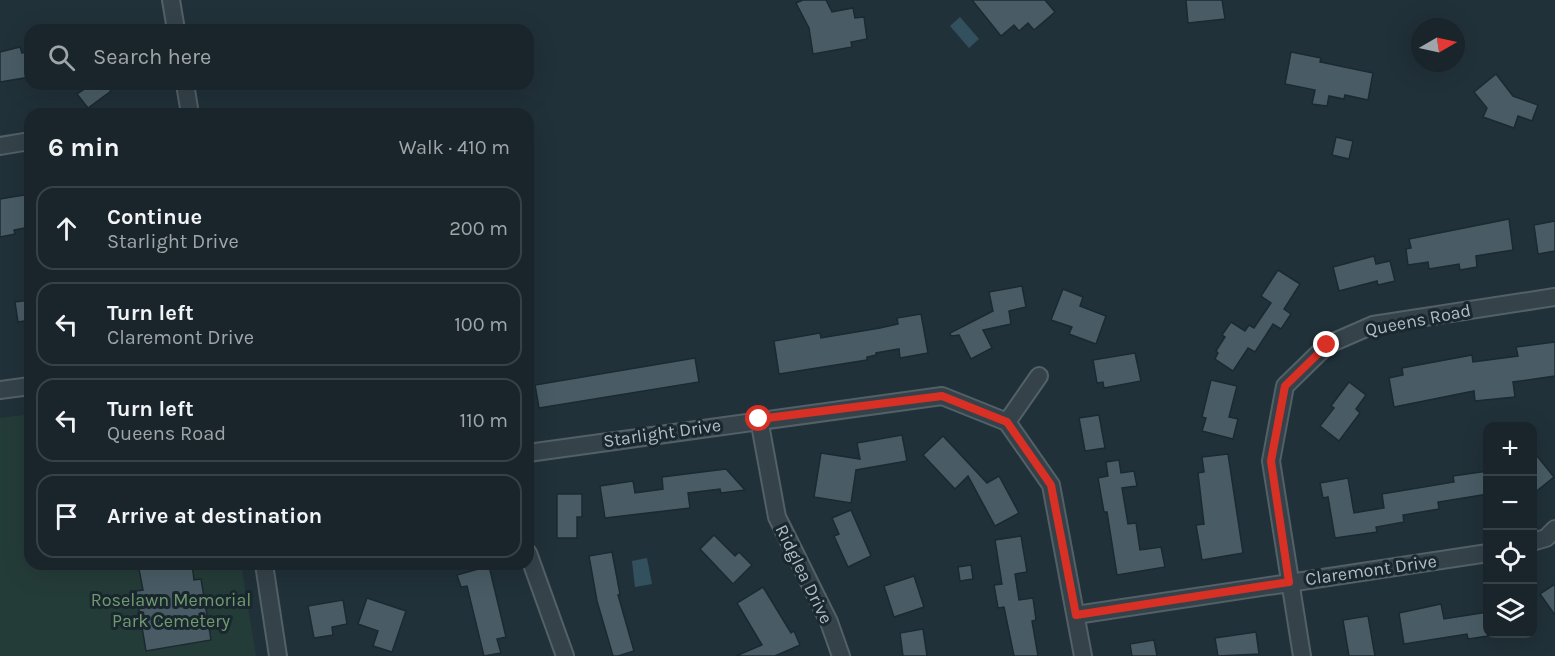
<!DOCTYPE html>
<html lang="en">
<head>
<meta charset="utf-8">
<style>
  :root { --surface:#19252b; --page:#222d33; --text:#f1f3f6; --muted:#9fa5a9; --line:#374247 }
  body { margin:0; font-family:Karla,sans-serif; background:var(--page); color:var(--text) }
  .controls { position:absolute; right:18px; bottom:18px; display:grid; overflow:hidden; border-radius:12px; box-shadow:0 6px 24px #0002 }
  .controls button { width:54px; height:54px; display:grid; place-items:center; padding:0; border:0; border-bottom:2px solid var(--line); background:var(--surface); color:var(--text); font:30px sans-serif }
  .compass { position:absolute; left:1411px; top:18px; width:54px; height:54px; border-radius:50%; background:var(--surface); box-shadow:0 6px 24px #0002; rotate:81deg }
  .stop { position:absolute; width:18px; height:18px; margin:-14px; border:4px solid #d93025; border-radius:50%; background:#fff }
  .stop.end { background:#d93025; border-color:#fff; box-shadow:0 2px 6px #0008 }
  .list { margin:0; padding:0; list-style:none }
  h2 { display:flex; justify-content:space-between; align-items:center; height:78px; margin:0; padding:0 24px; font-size:26px }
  h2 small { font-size:20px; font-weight:400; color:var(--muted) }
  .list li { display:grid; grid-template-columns:39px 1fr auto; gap:18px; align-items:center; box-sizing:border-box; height:84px; margin:0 12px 12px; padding:0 12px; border:2px solid var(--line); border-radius:18px }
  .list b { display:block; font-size:22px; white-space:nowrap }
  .list p { margin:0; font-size:20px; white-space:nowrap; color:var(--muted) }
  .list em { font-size:20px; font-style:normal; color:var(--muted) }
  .icon { flex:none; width:33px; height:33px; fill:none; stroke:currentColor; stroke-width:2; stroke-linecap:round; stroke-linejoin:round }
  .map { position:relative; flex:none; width:1555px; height:656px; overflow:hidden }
  .search { position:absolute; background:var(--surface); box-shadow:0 6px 24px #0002; left:24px; top:24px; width:510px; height:66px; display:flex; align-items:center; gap:15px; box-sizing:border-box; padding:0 21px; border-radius:18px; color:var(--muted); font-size:22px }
  .panel { position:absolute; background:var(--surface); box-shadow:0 6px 24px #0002; left:24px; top:108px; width:510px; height:462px; border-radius:18px }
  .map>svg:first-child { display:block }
  .green { fill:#243c38 }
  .water { fill:#33505e }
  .building { fill:#495c65; stroke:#1c2930; stroke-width:1.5 }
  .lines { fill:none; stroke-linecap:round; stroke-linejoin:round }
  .minor-casing { stroke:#526067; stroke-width:20 }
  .minor { stroke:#354249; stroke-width:16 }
  .route { stroke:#d93025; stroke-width:8 }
  .labels { text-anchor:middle; stroke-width:6; stroke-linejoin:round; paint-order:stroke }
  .street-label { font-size:18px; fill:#afbec6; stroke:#1a272e }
  .park-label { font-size:18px; fill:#709b6f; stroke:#1a272e }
</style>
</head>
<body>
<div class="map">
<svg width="1555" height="656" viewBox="0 0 1555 656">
  <rect width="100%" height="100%" fill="#213139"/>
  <path class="green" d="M30,414V564H241L256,656H0V418Z"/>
  <g class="water">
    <path d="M960,17L979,39L969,48L950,26Z"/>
    <path d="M647,558L652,584L635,587L632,561Z"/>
  </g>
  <g class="building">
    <path d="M803,0H826L832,12L853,8L855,18L864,17L867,39L851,42L852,47L813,54L809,28L796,3Z"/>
    <path d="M972,0H1045L1055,12L1034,30L1028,23L1019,31L1014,25L1001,36Z"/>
    <path d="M1186,0H1222L1225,19L1188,23Z"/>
    <path d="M20,47L22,53L30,51V77L0,82V52Z"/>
    <path d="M1291,52L1321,58L1320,62L1373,73L1368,100L1345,95L1344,99L1329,96L1327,106L1312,104L1315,90L1285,84Z"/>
    <path d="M1496,74L1513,96L1538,105L1532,121L1518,116L1514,128L1483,117L1487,108L1474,92Z"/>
    <path d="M79,84H106L111,91L88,108L77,94L83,90Z"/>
    <path d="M1336,137L1353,141L1349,159L1332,155Z"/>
    <path d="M24,195L26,198H30V227L14,230L15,234L0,237V199Z"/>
    <path d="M1509,219L1513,250L1476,256L1477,267L1460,270L1459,264L1429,269L1428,262L1408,265L1406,249L1411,248L1409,239Z"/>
    <path d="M1555,221V251L1538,254L1534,225Z"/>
    <path d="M1374,256L1376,264L1390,261L1395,281L1378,285L1377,281L1339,291L1333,267Z"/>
    <path d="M1278,270L1300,284L1284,309L1291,314L1281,329L1273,324L1255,352L1248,348L1233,371L1215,359L1218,353L1216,351L1225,337L1222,335L1231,322L1245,331L1249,325L1254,328L1271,303L1261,296Z"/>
    <path d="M1022,286L1026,307L1009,311L1011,324L983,330L992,348L971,359L959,335L951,336L950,333L993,311L989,292Z"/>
    <path d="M1063,289L1083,297L1080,306L1106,316L1096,344L1069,334L1072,327L1051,320Z"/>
    <path d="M30,300V320L18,322L15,302Z"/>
    <path d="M921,314L928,353L900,358L899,349L876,353V355L867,357V360L779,374L774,341L820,333L821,338L880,328L898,324L897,318Z"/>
    <path d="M1555,342V376L1513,382L1515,397L1475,401L1474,391L1394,407L1389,378L1403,375L1402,368L1472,355L1473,362L1518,356L1516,347Z"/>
    <path d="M1135,353L1141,381L1104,388L1103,382L1097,383L1093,360Z"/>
    <path d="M695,358L699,382L539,408L535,385Z"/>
    <path d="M1211,380L1237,386L1229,417L1238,419L1233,439L1202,431L1206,418L1202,417Z"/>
    <path d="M1349,382L1366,395L1356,409L1360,413L1339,441L1320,426L1334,408L1331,406Z"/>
    <path d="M1099,415L1105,448L1085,451L1079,418Z"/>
    <path d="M902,435L907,461L856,470L851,503L814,497L821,453L860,459L857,443Z"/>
    <path d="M943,436L987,483L999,476L1019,513L995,526L968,476L955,489L923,455Z"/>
    <path d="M1533,451L1554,477L1533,494Z"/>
    <path d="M1228,454L1243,553L1202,560L1196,525L1204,524L1198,473L1204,472L1202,457Z"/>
    <path d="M1119,460L1121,473L1134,471L1137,486L1122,488L1128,524L1136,523L1140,550L1161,547L1165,567L1117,575L1107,512H1104L1098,478L1108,476L1106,462Z"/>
    <path d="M726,469L745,490L721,493L720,489L688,493L690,508L605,518L600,486L633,481L635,493L663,489L662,477Z"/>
    <path d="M1488,471V494L1438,502L1439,509L1403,515L1404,522L1376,527L1377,532L1335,538L1328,497L1323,498L1320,483L1348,478L1354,513L1384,508L1382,494L1454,482L1453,476Z"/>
    <path d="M557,494H582V517H577V538H557Z"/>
    <path d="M851,510L871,556L848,567L834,536L839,534L832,518Z"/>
    <path d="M714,535L735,556L739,552L752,565L733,584L700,549Z"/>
    <path d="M1021,536L1027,572L1015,574L1019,600L1033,598L1036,620L1032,621L1038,656H1014L1004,607L998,608L994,585L1002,584L995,540Z"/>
    <path d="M612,552L620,594L618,595L634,651L618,656H613L597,601L589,556Z"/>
    <path d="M138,564H192L194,580L201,579L211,640L146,651L136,591L143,590Z"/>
    <path d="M971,565L973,579L960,581L958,567Z"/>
    <path d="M489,566L506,637L497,639L501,653L484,656L467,586L461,587L457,575Z"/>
    <path d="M914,576L924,607L894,617L884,586Z"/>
    <path d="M1555,584V615L1540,594Z"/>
    <path d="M763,587L791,633L794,631L800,645L775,656H736L762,645L737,603Z"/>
    <path d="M367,598L406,611L392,652L373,646L378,631L358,624Z"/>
    <path d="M343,600L347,624L332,627L333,635L314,638L308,606Z"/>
    <path d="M1441,604L1444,619L1488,612V636L1468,639L1467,634L1404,644L1399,613Z"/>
    <path d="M1368,616L1375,656H1349L1343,620Z"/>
    <path d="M923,629L927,656H903L900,633Z"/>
    <path d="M1256,632L1259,654L1218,656L1215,638Z"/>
    <path d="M1154,640L1157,656H1132L1130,644Z"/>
  </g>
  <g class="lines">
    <defs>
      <g id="minor">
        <path d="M171,0L176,30"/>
        <path d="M185,84L190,114"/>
        <path d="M0,146L30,141"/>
        <path d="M0,390L30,386"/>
        <path d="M759,419L777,517L829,622L841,656"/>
        <path d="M1007,422L1039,376"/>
        <path d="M528,453L942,396L1007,422L1051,485L1083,656"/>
        <path d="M1532,542L1546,538L1555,529"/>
        <path d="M528,553L565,656"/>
        <path d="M264,564L278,656"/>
        <path d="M1076,615L1488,553"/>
        <path d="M1302,656L1271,461L1285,386L1327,345L1373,325L1555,297"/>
      </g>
    </defs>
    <use href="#minor" class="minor-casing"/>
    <use href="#minor" class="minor"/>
  </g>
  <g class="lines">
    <path class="route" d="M759,419L942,396L1007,422L1051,485L1076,615L1289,582L1271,461L1285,386L1327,345"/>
  </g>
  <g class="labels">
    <g class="street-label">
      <text transform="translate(1418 320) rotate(-11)" y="6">Queens Road</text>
      <text transform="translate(662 433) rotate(-8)" y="6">Starlight Drive</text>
      <text transform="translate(1371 570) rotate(-8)" y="6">Claremont Drive</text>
      <text transform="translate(804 574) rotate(64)" y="6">Ridglea Drive</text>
    </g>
    <g class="park-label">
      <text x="171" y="606">Roselawn Memorial<tspan x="171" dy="21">Park Cemetery</tspan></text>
    </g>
  </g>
</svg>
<div class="controls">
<button>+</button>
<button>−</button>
<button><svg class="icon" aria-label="locate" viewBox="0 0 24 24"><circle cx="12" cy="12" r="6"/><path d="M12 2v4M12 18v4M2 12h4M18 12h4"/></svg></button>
<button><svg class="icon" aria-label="layers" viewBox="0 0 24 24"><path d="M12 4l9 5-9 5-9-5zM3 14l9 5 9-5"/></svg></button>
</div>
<svg class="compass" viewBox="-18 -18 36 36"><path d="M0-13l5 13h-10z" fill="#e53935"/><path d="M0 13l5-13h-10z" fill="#9fa5a9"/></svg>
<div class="stop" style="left:759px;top:419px"></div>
<div class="stop end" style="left:1327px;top:345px"></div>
<div class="search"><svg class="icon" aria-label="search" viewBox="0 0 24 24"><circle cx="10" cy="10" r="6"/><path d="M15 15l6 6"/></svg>Search here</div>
<section class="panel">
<h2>6 min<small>Walk · 410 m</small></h2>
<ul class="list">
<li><svg class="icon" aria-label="ahead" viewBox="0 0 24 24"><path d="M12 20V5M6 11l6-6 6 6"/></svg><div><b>Continue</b><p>Starlight Drive</p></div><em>200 m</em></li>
<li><svg class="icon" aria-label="left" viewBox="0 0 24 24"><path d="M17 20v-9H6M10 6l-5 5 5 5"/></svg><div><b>Turn left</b><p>Claremont Drive</p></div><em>100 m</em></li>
<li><svg class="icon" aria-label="left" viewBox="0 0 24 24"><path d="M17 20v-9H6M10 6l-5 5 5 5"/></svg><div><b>Turn left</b><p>Queens Road</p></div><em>110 m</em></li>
<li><svg class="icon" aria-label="arrive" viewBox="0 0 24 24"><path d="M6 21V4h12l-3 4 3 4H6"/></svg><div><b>Arrive at destination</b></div></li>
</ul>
</section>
</div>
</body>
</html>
